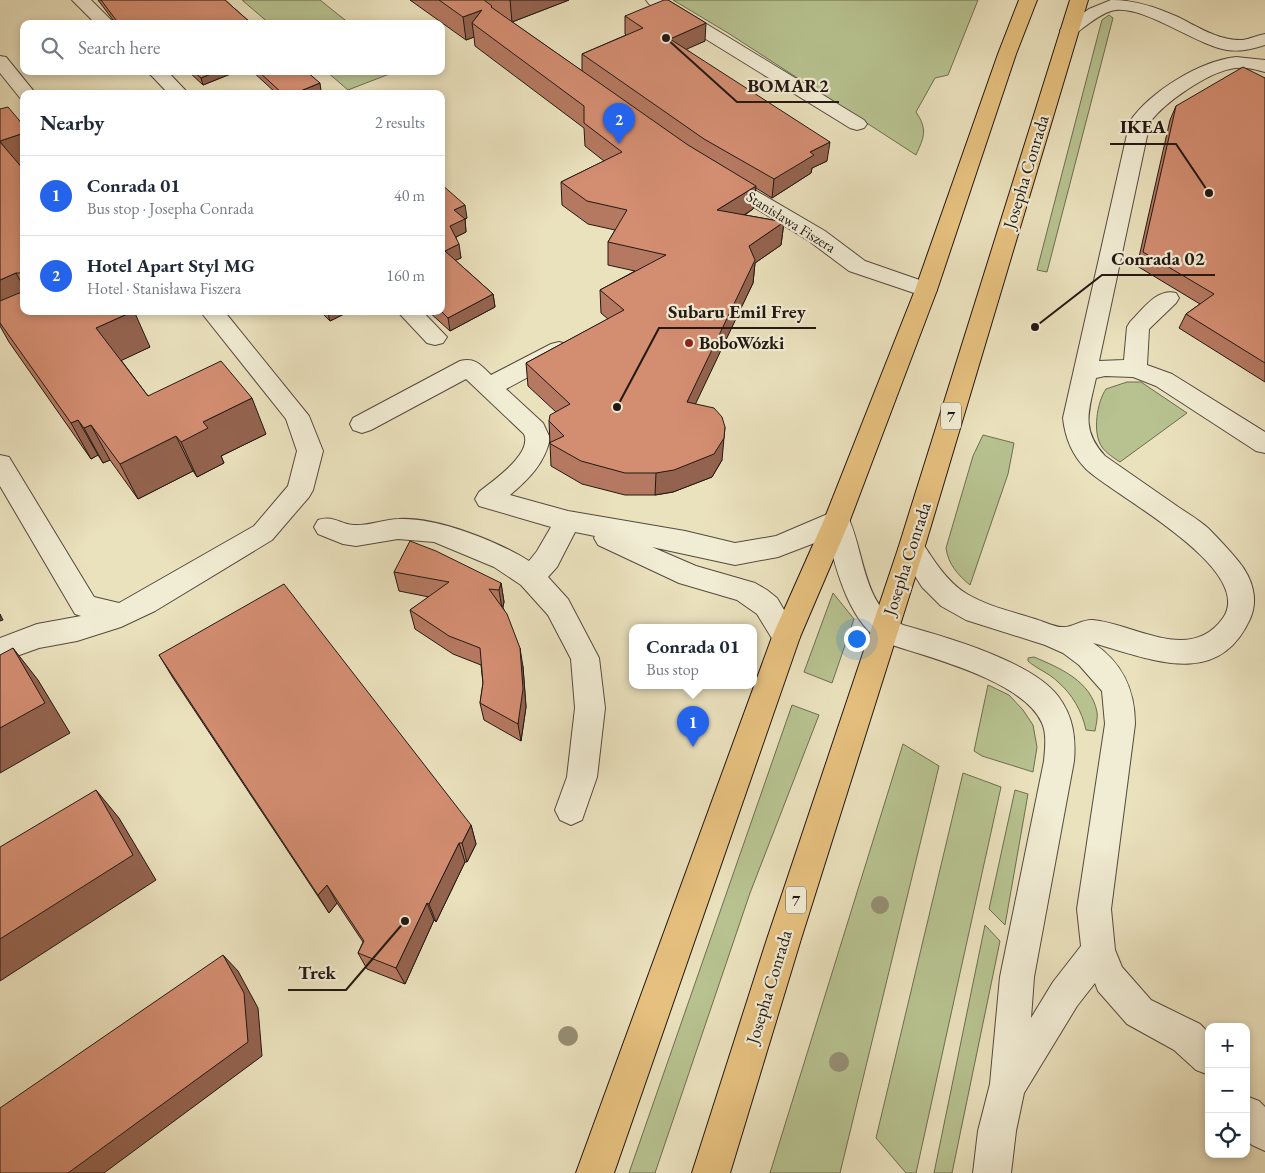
<!DOCTYPE html>
<html lang="en">
<head>
<meta charset="utf-8">
<style>
  :root { --surface:#fff; --page:#f6f6f7; --text:#1f2937; --muted:#747a83; --line:#e0e1e3; --accent:#2563eb }
  body { margin:0; font-family:"EB Garamond",serif; background:var(--page); color:var(--text) }
  .controls { position:absolute; right:15px; bottom:15px; display:grid; overflow:hidden; border-radius:10px; box-shadow:0 2px 8px #0003 }
  .controls button { width:45px; height:45px; display:grid; place-items:center; padding:0; border:0; border-bottom:1px solid var(--line); background:var(--surface); color:var(--text); font:25px sans-serif }
  .you { position:absolute; left:856px; top:638px; width:18px; height:18px; margin:-12px; border:4px solid #fff; border-radius:50%; background:#1a73e8; box-shadow:0 0 0 8px #1a73e833 }
  .badge { display:grid; place-items:center; width:32px; height:32px; border-radius:50%; background:var(--accent); color:#fff; font-size:16px; font-weight:700 }
  .pin { position:absolute; translate:-50% -41px; filter:drop-shadow(0 1px 2px #0008) }
  .pin::after { content:''; position:absolute; top:26px; width:18px; height:15px; background:inherit; clip-path:polygon(0 0,100% 0,50% 100%) }
  .popup { position:absolute; left:629px; top:624px; width:128px; height:65px; box-sizing:border-box; display:grid; place-content:center; border-radius:10px; background:var(--surface); filter:drop-shadow(0 1px 4px #0005); font-size:16px; white-space:nowrap; color:var(--muted) }
  .popup b { font-size:19px; color:var(--text) }
  .popup::after { content:''; position:absolute; left:50%; top:100%; margin-left:-10px; border:10px solid transparent; border-top-color:var(--surface) }
  .list { margin:0; padding:0; list-style:none }
  h2 { display:flex; justify-content:space-between; align-items:center; height:65px; margin:0; padding:0 20px; font-size:21px }
  h2 small { font-size:16px; font-weight:400; color:var(--muted) }
  .list li { display:grid; grid-template-columns:32px 1fr auto; gap:15px; align-items:center; box-sizing:border-box; height:80px; padding:0 20px; border-top:1px solid var(--line) }
  .list b { display:block; font-size:19px; white-space:nowrap }
  .list p { margin:0; font-size:16px; white-space:nowrap; color:var(--muted) }
  .list em { font-size:16px; font-style:normal; color:var(--muted) }
  .icon { flex:none; width:28px; height:28px; fill:none; stroke:currentColor; stroke-width:2; stroke-linecap:round; stroke-linejoin:round }
  .map { position:relative; flex:none; width:1265px; height:1173px; overflow:hidden }
  .search { position:absolute; background:var(--surface); box-shadow:0 2px 8px #0003; left:20px; top:20px; width:425px; height:55px; display:flex; align-items:center; gap:12px; box-sizing:border-box; padding:0 18px; border-radius:10px; color:var(--muted); font-size:19px }
  .panel { position:absolute; background:var(--surface); box-shadow:0 2px 8px #0003; left:20px; top:90px; width:425px; height:225px; border-radius:10px }
  .map>svg:first-child { display:block }
  .green { fill:#b7c290; stroke:#6d6d52 }
  .lines { fill:none; stroke-linecap:round; stroke-linejoin:round }
  .minor-casing { stroke:#554a3e; stroke-width:2 }
  .major-casing { stroke:#231813; stroke-width:2 }
  .minor { fill:#f1ecd4; fill-rule:evenodd }
  .major { fill:#e5c07e; fill-rule:evenodd }
  .tree { fill:#958e74 }
  .wall { fill:#b57961; stroke:#231813 }
  .shaded-wall { fill:#94634f; stroke:#231813 }
  .building { fill:#d38d71; stroke:#231813 }
  .poi-dot { fill:#8f2418; stroke:#f1ecd4; stroke-width:2 }
  .labels { text-anchor:middle; stroke-width:4.5; stroke-linejoin:round; paint-order:stroke }
  .far-street-label { font-size:15px; fill:#231813; stroke:#f1ecd4 }
  .shield { fill:#f1ecd4; stroke:#61584d; stroke-width:1 }
  .shield-label { font-size:16px; font-weight:bold; fill:#231813 }
  .street-label { font-size:18px; fill:#231813; stroke:#f1ecd4 }
  .poi-label { font-size:18px; font-weight:bold; fill:#231813; stroke:#f1ecd4; text-anchor:start }
  .leader { fill:none; stroke:#231813; stroke-width:2 }
  .callout-dot { fill:#231813; stroke:#f1ecd4; stroke-width:2 }
  .callout-label { font-size:19px; text-anchor:middle; font-weight:bold; fill:#231813; stroke:#f1ecd4; stroke-width:4.5; stroke-linejoin:round; paint-order:stroke }
</style>
</head>
<body>
<div class="map">
<svg width="1265" height="1173" viewBox="0 0 1265 1173">
  <rect width="100%" height="100%" fill="#eae1bd"/>
  <filter id="stains"><feTurbulence type="fractalNoise" baseFrequency=".004" numOctaves="4"/><feColorMatrix values="0 0 0 0 .2 0 0 0 0 .09 0 0 0 0 .02 0 0 0 .5 -.17"/></filter>
  <radialGradient id="worn" r=".72"><stop offset=".6" stop-color="#630" stop-opacity="0"/><stop offset="1" stop-color="#630" stop-opacity=".3"/></radialGradient>
  <g class="green">
    <path d="M242,0H320L350,24H270Z"/>
    <path d="M673,0H978L948,75L935,78L916,112C928,130 924,137 916,155L728,33Z"/>
    <path d="M1109,15L1113,18L1047,272L1037,270L1099,31L1102,20Z"/>
    <path d="M326,71H397L348,90Z"/>
    <path d="M1127,382H1141L1187,413L1120,462C1114,458 1106,453 1102,447C1092,433 1097,402 1106,389Z"/>
    <path d="M983,435L1014,443L1008,474L970,585C958,575 948,564 946,548L973,456Z"/>
    <path d="M833,593L854,619L832,683L804,672Z"/>
    <path d="M1034,657C1060,668 1091,681 1097,712C1098,717 1096,725 1095,731L1086,730C1082,711 1072,694 1058,682C1049,673 1037,669 1028,661V658Z"/>
    <path d="M988,685L1009,695L1023,710L1033,725L1037,747L1033,772L982,756L974,751Z"/>
    <path d="M792,705L819,715L750,893L655,1173H629Z"/>
    <path d="M903,744L939,766L840,1173H770Z"/>
    <path d="M963,773L1001,787L916,1173H906L876,1138Z"/>
    <path d="M1015,790L1028,794L1005,925L989,909Z"/>
    <path d="M985,925L1000,941L952,1173H934Z"/>
  </g>
  <g class="lines">
    <defs>
      <g id="minor">
        <path d="M72,0H91L115,24H96Z"/>
        <path d="M646,0H667L864,120L867,124L864,128L857,130L850,128L649,4Z"/>
        <path d="M1111,0C1135,0 1156,7 1178,17C1198,27 1219,41 1243,40C1250,39 1258,35 1265,34V45C1252,49 1241,52 1227,50C1195,45 1140,2 1111,11C1098,15 1086,26 1075,34L1069,35L1063,34L1060,30L1089,9Z"/>
        <path d="M0,56L6,57L36,94H24V99L20,98L0,73Z"/>
        <path d="M1236,57L1265,60V72C1254,69 1242,66 1230,69C1206,74 1165,102 1150,122L1099,361L1124,360L1127,327L1130,322C1143,309 1157,288 1176,293L1179,298L1176,303L1149,329L1147,365L1172,374L1265,432V453L1256,451L1156,386L1133,377L1105,376L1096,378C1089,410 1080,429 1105,456C1128,472 1151,488 1174,504C1185,512 1198,519 1208,528C1219,539 1230,551 1239,562C1252,578 1259,599 1250,619C1218,690 1150,659 1093,643C1123,663 1135,690 1135,724L1111,909L1115,950L1122,967L1151,1000L1200,1024L1209,1033V1075L1196,1070L1174,1050L1127,1024L1098,991L1095,983L1077,1006L1024,1093L1016,1131L1011,1173H973L978,1131L990,1084L1000,977L1044,761C1045,749 1047,734 1042,723C1023,680 927,657 886,643C851,628 836,570 828,537L812,544L778,557L735,565L652,547L696,566L755,583L767,590L777,598L800,637L796,645L786,649L776,645L757,614L737,600L679,583L598,545L594,538L595,536L575,532L557,567L548,577L568,599L599,658L605,708L597,777L582,820L571,825L560,820L555,810L567,777L575,708L571,659L548,615L521,585L494,567L434,542L398,539L356,546L343,544L318,534L314,527L318,520C334,515 339,524 354,525C369,526 385,519 399,519C437,517 497,541 529,561L537,551L551,527L479,506L475,499L479,492C492,481 533,454 524,434L466,379L371,430L362,433L353,430L350,424L353,418L460,361C475,357 481,365 491,375L551,344L559,342L567,344L571,350L567,356L506,389L543,423L550,438C545,463 529,479 510,495L568,511L685,531L735,543L776,536L837,510L846,513C865,548 861,606 903,625C946,637 1031,661 1058,696C1073,716 1076,737 1074,761L1034,977L1031,1018L1053,982L1081,946L1077,909L1105,724L1102,691L1079,665L1063,653L1045,645L966,620L941,606L922,587L898,549L902,542C908,539 913,537 920,541C924,544 928,552 931,556C941,571 952,585 967,594C989,607 1014,612 1038,620C1045,622 1056,628 1064,627C1073,627 1083,619 1093,620C1135,624 1190,664 1223,618C1257,569 1113,495 1086,469C1072,455 1065,437 1063,418L1130,121C1151,91 1200,61 1236,57Z"/>
        <path d="M147,71H167L189,94H169Z"/>
        <path d="M722,173L729,175L825,231L865,261L934,285L937,290L934,295L926,297L849,271L809,241L715,183L712,179L715,175Z"/>
        <path d="M200,311H224L309,416L323,451L313,490L309,497L272,540L155,611L121,627L77,641L39,648L0,662V638L37,624L81,616L75,614L0,486V455L9,457L94,597L119,603L254,526L288,486L297,451L286,419Z"/>
        <path d="M397,311H422L447,337L443,343L435,345L427,343Z"/>
        <path d="M1246,1096L1259,1101L1265,1107V1151L1252,1145L1246,1140Z"/>
      </g>
      <g id="major">
        <path d="M1019,0H1037L1016,54L937,290L850,520L800,637L614,1173H576L772,637L824,520L915,290L998,54Z"/>
        <path d="M1070,0H1088L924,549L801,939L730,1173H692L767,939L898,549Z"/>
      </g>
    </defs>
    <use href="#minor" class="minor-casing"/>
    <use href="#major" class="major-casing"/>
    <use href="#minor" class="minor"/>
    <use href="#major" class="major"/>
  </g>
  <g class="tree">
    <circle cx="880" cy="905" r="9"/>
    <circle cx="568" cy="1036" r="10"/>
    <circle cx="839" cy="1062" r="10"/>
  </g>
  <g class="wall">
    <path d="M98,0H225L252,24H116Z"/>
    <path d="M410,0H569L512,22L582,71V54L626,35L625,34V16L705,41L686,49L827,161L812,168L811,173L772,198L756,188L753,209L745,215L784,222L781,245L755,263L753,283L695,403L722,460L712,477L673,492L655,495H625L582,484L551,466L549,421L556,412L528,386L526,363L608,319L601,313L600,290L635,271L608,265V242L615,230L588,224L562,205L561,182L604,161L585,146L584,128L475,46L474,37L466,40Z"/>
    <path d="M188,71H238L203,85Z"/>
    <path d="M252,71H306L321,91L314,94H277Z"/>
    <path d="M1265,78V382L1179,328L1186,314L1200,304L1137,266L1170,120L1176,106Z"/>
    <path d="M0,109L24,126V311L150,347L121,360L148,396L266,434L221,456L224,463L197,477L193,471L138,499L110,460L103,463L98,455L91,459L9,342L0,326Z"/>
    <path d="M441,184L467,218L465,219L466,232L456,237L461,258L455,260L493,294L495,307L450,331L428,311H441Z"/>
    <path d="M320,311H350L330,321Z"/>
    <path d="M394,572L501,583L504,602L503,607L523,667L526,707L521,741L484,720L480,703L483,683L481,665L453,654L415,629L410,610L429,597L399,591Z"/>
    <path d="M159,655L471,825L476,844L467,862H465L436,922L434,920L405,984L367,969L358,953L363,942L337,903L329,913L173,678Z"/>
  </g>
  <g class="shaded-wall">
    <path d="M510,0H569L512,22Z"/>
    <path d="M482,10L472,23L474,37L466,40L463,17Z"/>
    <path d="M706,23L705,41L669,57L670,39Z"/>
    <path d="M218,71H238L203,85L201,78Z"/>
    <path d="M320,83L321,91L314,94H293Z"/>
    <path d="M24,133V176L0,141Z"/>
    <path d="M830,142L827,161L812,168L811,173L772,198L774,179L810,152Z"/>
    <path d="M756,186L753,209L716,233L717,210Z"/>
    <path d="M465,205L467,218L465,219L466,232L452,239L450,226L454,210Z"/>
    <path d="M784,222L781,245L755,263L753,283L686,424L687,402L749,246Z"/>
    <path d="M459,244L461,258L447,264L445,251Z"/>
    <path d="M16,273L24,288V311L0,323V280Z"/>
    <path d="M493,294L495,307L450,331L448,318Z"/>
    <path d="M134,311L150,347L114,364L96,328Z"/>
    <path d="M327,311H350L330,321Z"/>
    <path d="M252,398L266,434L221,456L224,463L197,477L181,442L203,422Z"/>
    <path d="M78,420L98,455L91,459L71,423Z"/>
    <path d="M91,425L110,460L103,463L84,428Z"/>
    <path d="M725,427L722,460L712,477L673,492L655,495L656,473Z"/>
    <path d="M176,436L193,471L138,499L120,464Z"/>
    <path d="M501,583L504,602L502,609L499,590Z"/>
    <path d="M0,614L3,620L0,621Z"/>
    <path d="M13,648L38,680L70,733L0,773V728Z"/>
    <path d="M520,648L523,667L526,707L521,741L518,724Z"/>
    <path d="M96,790L119,818L156,880L0,981V939Z"/>
    <path d="M471,825L476,844L467,862L462,843Z"/>
    <path d="M459,843L465,862L436,922L429,904Z"/>
    <path d="M327,885L337,903L329,913L318,895Z"/>
    <path d="M427,903L434,920L405,984L396,968Z"/>
    <path d="M223,955L238,971L258,1008L262,1056L104,1173H68Z"/>
  </g>
  <g class="building">
    <path d="M101,0H225L252,24H119Z"/>
    <path d="M439,0H484L492,6L491,7L688,145L756,186L717,210L784,222L749,246L755,260L687,402L714,408L722,417L725,427L724,438L714,454L674,470L656,473H625L581,461L549,443L564,436L549,421L550,415L570,404L526,363L624,310L600,290L666,255L608,242L627,210L587,201L561,182L622,152L584,123V106L472,23L482,10L463,17Z"/>
    <path d="M664,0H668L706,23L670,39L830,142L810,152L814,155L774,179L704,139L582,54L643,28L625,16Z"/>
    <path d="M1243,67L1265,78V363L1186,314L1214,294L1143,252L1176,106Z"/>
    <path d="M193,71H218L201,78Z"/>
    <path d="M258,71H306L320,83L293,94H283Z"/>
    <path d="M8,107L24,126V133L0,141V109Z"/>
    <path d="M0,142L24,170V273H16L0,280Z"/>
    <path d="M441,184L465,205L454,210L465,219L450,226L459,244L445,251L493,294L448,318L441,311Z"/>
    <path d="M24,291V311H134L96,328L148,396L221,361L252,398L203,422L208,428L181,442L176,436L120,464L91,425L84,428L78,420L71,423L0,323V301Z"/>
    <path d="M410,541L436,551L501,583L499,590L489,589L507,614L520,648L523,689L518,724L480,703L483,683L480,648L449,636L410,610L449,582L394,572Z"/>
    <path d="M284,584L471,825L462,843H459L429,904L427,903L396,968L358,953L364,941L327,885L318,895L159,655Z"/>
    <path d="M13,648L45,703L0,728V655Z"/>
    <path d="M96,790L133,855L0,939V847Z"/>
    <path d="M223,955L244,993L248,1042L68,1173H0V1108Z"/>
  </g>
  <circle class="poi-dot" cx="689" cy="343" r="5"/>
  <g class="labels">
    <g class="far-street-label">
      <text transform="translate(791 222) rotate(32)" y="5">Stanisława Fiszera</text>
    </g>
    <g class="shield">
      <rect x="941" y="402.5" width="20" height="27" rx="4"/>
      <rect x="786" y="886.5" width="20" height="27" rx="4"/>
    </g>
    <g class="shield-label">
      <text x="951" y="422">7</text>
      <text x="796" y="906">7</text>
    </g>
    <g class="street-label">
      <text transform="translate(1026 172) rotate(-73)" y="6">Josepha Conrada</text>
      <text transform="translate(907 559) rotate(-72)" y="6">Josepha Conrada</text>
      <text transform="translate(769 987) rotate(-73)" y="6">Josepha Conrada</text>
    </g>
    <g class="poi-label">
      <text x="699" y="349">BoboWózki</text>
    </g>
  </g>
  <path class="leader" d="M666 38L737 102H839M1209 193L1176 144H1110M1035 327L1102 275H1215M617 407L659 328H816M405 921L346 990H288"/>
  <g class="callout-dot">
    <circle cx="666" cy="38" r="5"/>
    <circle cx="1209" cy="193" r="5"/>
    <circle cx="1035" cy="327" r="5"/>
    <circle cx="617" cy="407" r="5"/>
    <circle cx="405" cy="921" r="5"/>
  </g>
  <g class="callout-label">
    <text x="788" y="92">BOMAR2</text>
    <text x="1143" y="133">IKEA</text>
    <text x="1158" y="265">Conrada 02</text>
    <text x="737" y="318">Subaru Emil Frey</text>
    <text x="317" y="979">Trek</text>
  </g>
  <rect width="100%" height="100%" filter="url(#stains)"/>
  <rect width="100%" height="100%" fill="url(#worn)"/>
</svg>
<div class="controls">
<button>+</button>
<button>−</button>
<button><svg class="icon" aria-label="locate" viewBox="0 0 24 24"><circle cx="12" cy="12" r="6"/><path d="M12 2v4M12 18v4M2 12h4M18 12h4"/></svg></button>
</div>
<div class="you"></div>
<div class="pin badge" style="left:693px;top:747px">1</div>
<div class="popup"><b>Conrada 01</b>Bus stop</div>
<div class="pin badge" style="left:619px;top:144px">2</div>
<div class="search"><svg class="icon" aria-label="search" viewBox="0 0 24 24"><circle cx="10" cy="10" r="6"/><path d="M15 15l6 6"/></svg>Search here</div>
<section class="panel">
<h2>Nearby<small>2 results</small></h2>
<ul class="list">
<li><span class="badge">1</span><div><b>Conrada 01</b><p>Bus stop · Josepha Conrada</p></div><em>40 m</em></li>
<li><span class="badge">2</span><div><b>Hotel Apart Styl MG</b><p>Hotel · Stanisława Fiszera</p></div><em>160 m</em></li>
</ul>
</section>
</div>
</body>
</html>
